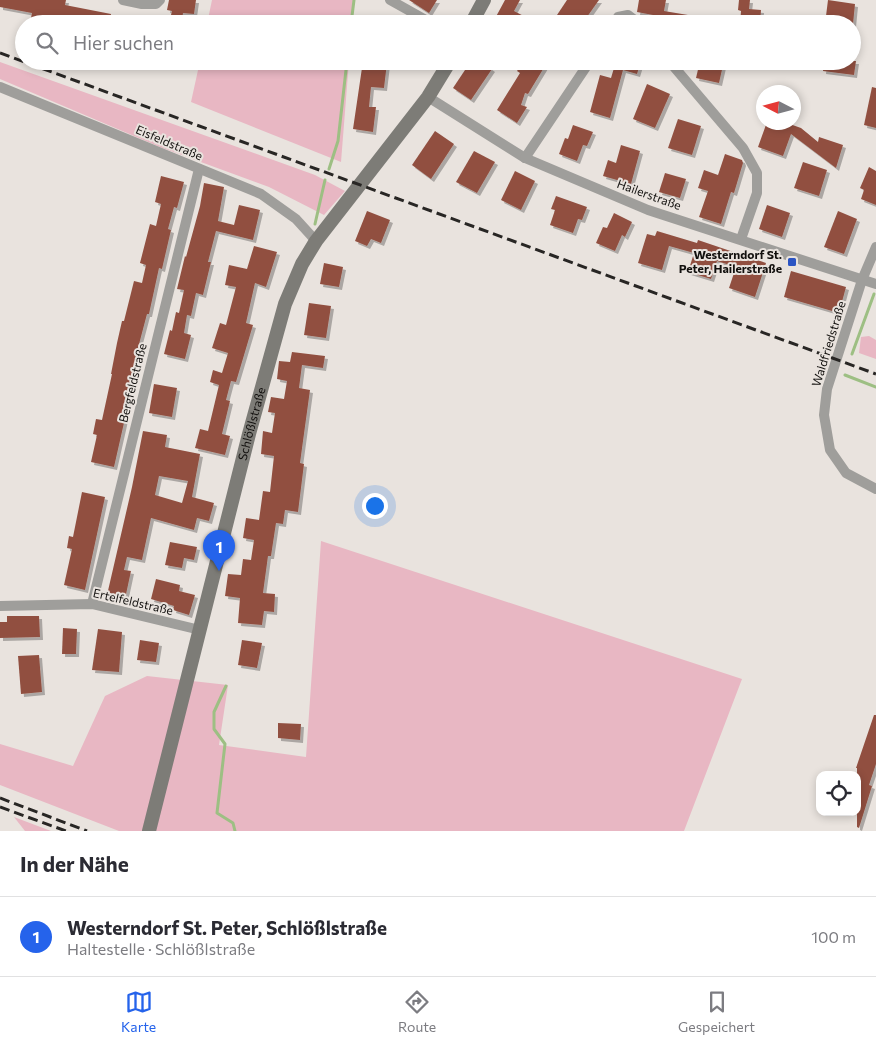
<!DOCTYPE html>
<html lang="de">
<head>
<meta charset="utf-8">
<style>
  :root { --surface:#fff; --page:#f2f2f3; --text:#2b2b33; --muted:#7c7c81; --line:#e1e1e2; --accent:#2563eb }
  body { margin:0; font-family:Commissioner,sans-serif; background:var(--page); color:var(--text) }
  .controls { position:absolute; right:15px; bottom:15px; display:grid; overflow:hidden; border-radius:10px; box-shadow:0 2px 8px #0003 }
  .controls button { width:45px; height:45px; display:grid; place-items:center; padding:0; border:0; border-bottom:1px solid var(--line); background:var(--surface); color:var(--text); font:25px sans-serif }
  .compass { position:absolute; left:756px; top:85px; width:45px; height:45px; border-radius:50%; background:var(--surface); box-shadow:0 2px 8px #0003; rotate:276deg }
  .you { position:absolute; left:374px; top:505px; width:18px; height:18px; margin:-12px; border:4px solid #fff; border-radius:50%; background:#1a73e8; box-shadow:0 0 0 8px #1a73e833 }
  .badge { display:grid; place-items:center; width:32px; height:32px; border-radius:50%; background:var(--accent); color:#fff; font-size:16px; font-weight:700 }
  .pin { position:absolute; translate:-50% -41px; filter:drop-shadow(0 1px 2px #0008) }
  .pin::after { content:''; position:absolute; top:26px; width:18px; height:15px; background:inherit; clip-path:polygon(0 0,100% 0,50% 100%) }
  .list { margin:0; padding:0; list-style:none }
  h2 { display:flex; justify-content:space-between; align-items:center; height:65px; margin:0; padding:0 20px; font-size:21px }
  h2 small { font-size:16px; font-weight:400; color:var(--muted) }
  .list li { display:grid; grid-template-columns:32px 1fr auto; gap:15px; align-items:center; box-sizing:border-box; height:80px; padding:0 20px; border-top:1px solid var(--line) }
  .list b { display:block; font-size:19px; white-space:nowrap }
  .list p { margin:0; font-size:16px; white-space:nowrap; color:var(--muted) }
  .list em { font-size:16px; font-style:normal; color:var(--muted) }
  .icon { flex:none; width:28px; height:28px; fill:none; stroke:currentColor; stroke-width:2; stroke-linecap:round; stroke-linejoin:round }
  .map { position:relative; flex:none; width:876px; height:831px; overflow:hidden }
  .search { position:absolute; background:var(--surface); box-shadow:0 2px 8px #0003; left:15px; right:15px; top:15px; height:55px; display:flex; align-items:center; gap:12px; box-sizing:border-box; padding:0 18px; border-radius:28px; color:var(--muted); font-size:19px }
  .sheet { height:145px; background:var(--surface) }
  nav { display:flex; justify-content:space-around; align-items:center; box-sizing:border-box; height:70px; border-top:1px solid var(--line); background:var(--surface); font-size:14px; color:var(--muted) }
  nav a { display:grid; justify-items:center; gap:2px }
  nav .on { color:var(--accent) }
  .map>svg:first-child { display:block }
  .green { fill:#e8b7c3 }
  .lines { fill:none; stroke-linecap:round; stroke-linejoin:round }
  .stream { stroke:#9dbf83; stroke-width:3 }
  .building { fill:#915041; fill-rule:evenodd; filter:url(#shadow) }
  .street { stroke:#9f9e9b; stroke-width:10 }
  .secondary { stroke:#7d7c77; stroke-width:14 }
  .rail { stroke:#282624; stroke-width:3; stroke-dasharray:10 5; stroke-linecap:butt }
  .poi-dot { fill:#2b54c3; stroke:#e9e3de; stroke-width:2 }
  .labels { text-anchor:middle; stroke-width:4; stroke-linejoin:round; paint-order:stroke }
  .street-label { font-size:12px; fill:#12100e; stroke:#e9e3de }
  .poi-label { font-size:12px; font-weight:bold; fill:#12100e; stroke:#e9e3de; text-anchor:end }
</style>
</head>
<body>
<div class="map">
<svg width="876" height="831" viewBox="0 0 876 831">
  <defs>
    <filter id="shadow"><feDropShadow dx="3" dy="3" stdDeviation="0" flood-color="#0004"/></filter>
  </defs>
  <rect width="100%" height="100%" fill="#e9e3de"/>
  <g class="green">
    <path d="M212,0H353L351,24H207Z"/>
    <path d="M200,61H349L341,162L191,102Z"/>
    <path d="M0,62L315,175L345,191L324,215L269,187L160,147L0,79Z"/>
    <path d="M869,336L876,340V359L859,353L861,337Z"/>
    <path d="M321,541L742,679L684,831H119L0,785V744L73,766L105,696L147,676L228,685L219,745L306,757Z"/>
    <path d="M14,817L51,831H25Z"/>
  </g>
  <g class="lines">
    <g class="stream">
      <path d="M351,24L354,0"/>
      <path d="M329,169L338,141L347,61"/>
      <path d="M315,224L325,180"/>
      <path d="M852,354L874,294"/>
      <path d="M845,375L876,387"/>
      <path d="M226,686L214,712V729L225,744L217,813L233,823L235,831"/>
    </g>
  </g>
  <g class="building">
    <path d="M0,0H66L65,5L111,14L110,24H63L31,18L32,13L0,7Z"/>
    <path d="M169,0H196L194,14L183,13L182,21L170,19L172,11L167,10Z"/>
    <path d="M409,0H437L429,13Z"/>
    <path d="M505,0H520L514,11L539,24H492Z"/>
    <path d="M567,0H599L582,24H551Z"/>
    <path d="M639,0H666L664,11L694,16L693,24H651L653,15L637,12Z"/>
    <path d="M739,0H750L749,9L761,10L760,24H740L741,11L738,10Z"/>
    <path d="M828,0L855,4L853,24H825Z"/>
    <path d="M363,61L387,63L384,88L371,87L369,107H376L373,132L353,129Z"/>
    <path d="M471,61H481L492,69L471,100L453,88Z"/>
    <path d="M524,61H548L528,94L525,93L521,105L527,107L517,123L497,110L520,73L517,71Z"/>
    <path d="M601,61H641L637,74L623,70L610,118L590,112L600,75L611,78L614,68L600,64Z"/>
    <path d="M700,61H724L719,83L696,78Z"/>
    <path d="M824,61H856L854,75L823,71Z"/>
    <path d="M647,84L670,94L655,128L633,119Z"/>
    <path d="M872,87L876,88V128L864,125Z"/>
    <path d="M678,119L701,126L692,155L668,148Z"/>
    <path d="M767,122H784L801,128L818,142L819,137L843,145L836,168L791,134L783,156L758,147Z"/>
    <path d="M573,125L593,132L587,146L583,145L577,161L559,154L565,138L568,139Z"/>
    <path d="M435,131L454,144L431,179L412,165Z"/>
    <path d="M621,145L640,151L631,184L603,176L608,160L616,163Z"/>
    <path d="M474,151L495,162L477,193L456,182Z"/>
    <path d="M725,154L742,160L743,163L734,193L731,192L721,224L699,217L708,191L698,188L704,170L718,175Z"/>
    <path d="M803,162L827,170L819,196L794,188Z"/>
    <path d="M869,167L876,171V205L861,199L864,190L860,188Z"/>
    <path d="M515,171L535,181L521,210L501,200Z"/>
    <path d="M665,173L686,179L680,198L659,192Z"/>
    <path d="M161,176L184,182L177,208L174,207L168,229L171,230L162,269L159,268L149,314H147L138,348L128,392H131L114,467L91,462L97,435L93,434L96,419L102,420L112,374H111L117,343L122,321H124L134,281L142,283L146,265L140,263L150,224L156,226L161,204L155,202Z"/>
    <path d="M204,183L224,187L218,221L234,225L239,205L260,210L253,240L216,231L208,262H211L203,295L196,293L191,316L187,315L184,333L191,335L185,359L164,354L170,330L172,331L176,312L179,313L184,290L177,289L185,256L186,257L200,206Z"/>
    <path d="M556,196L587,207L582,220L578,219L573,233L550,225L555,210L551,209Z"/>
    <path d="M767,205L790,213L782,237L759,229Z"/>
    <path d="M367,211L390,220L381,243L371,239L367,246L355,241Z"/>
    <path d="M838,211L857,219L844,254L824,247Z"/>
    <path d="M614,213L632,222L625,237L622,235L615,251L596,243L603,227L607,228Z"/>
    <path d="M657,231L697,243L698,240L766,263L755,297L729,288L736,267L717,261L711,279L688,272L694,253L669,246L662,270L638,263L647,234L655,236Z"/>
    <path d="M254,246L277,252L266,287L255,283L246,323L253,325L236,382L231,381L226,400L230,401L222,434L230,436L225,455L195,448L200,429L208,431L219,385L210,382L213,370L222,373L228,353L212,348L220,323L226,325L236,287L225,285L229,265L247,269Z"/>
    <path d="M324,263L343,267L339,287L320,284Z"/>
    <path d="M791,271L846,287L839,313L784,297Z"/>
    <path d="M309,303L331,306L326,338L304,335Z"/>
    <path d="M292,352L325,356L323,368L302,365L299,388L310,390L300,463L304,464L298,512L285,510L283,524L276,523L271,556H268L263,593L275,594L274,612L264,611L262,625L238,623L240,598L225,596L228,574L241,575L243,559L251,560L254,540L243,538L246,518L259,520L263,491L270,492L274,456L261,454L263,431L272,433L275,413L268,412L271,397L284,399L287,381L277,379L279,361L290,362Z"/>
    <path d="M154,384L177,388L172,417L149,413Z"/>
    <path d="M143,431L167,435L165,447L200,454L192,497L214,503L209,521L197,518L194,530L151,518L142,560L127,557L124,570L131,571L125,599L107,595L132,487ZM159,476L188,481L182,503L155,495Z"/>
    <path d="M82,492L105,497L85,590L64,585L72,549L67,548L69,536L73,537Z"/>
    <path d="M170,542L197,547L194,560L184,558L182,568L165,565Z"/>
    <path d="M156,579L180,585L179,591L195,595L189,615L173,610L174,606L151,599Z"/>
    <path d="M7,616H39L40,637L0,638V622H7Z"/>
    <path d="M63,628L77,629L76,654H62Z"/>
    <path d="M98,629L122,632L119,672L92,670Z"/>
    <path d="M140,640L159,643L156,662L137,660Z"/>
    <path d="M242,640L262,643L257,668L238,665Z"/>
    <path d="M39,655L42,692L21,694L18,656Z"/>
    <path d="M874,715H876V764L869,785L872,786L859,828L857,827V768H856Z"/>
    <path d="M278,723L301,724L300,740L278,738Z"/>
  </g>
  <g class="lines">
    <g class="street">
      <path d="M123,0L142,4H156L160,0"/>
      <path d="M390,0L433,24"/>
      <path d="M614,24L618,17L628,15L640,24"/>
      <path d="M669,61L743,148L757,173V193L741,239"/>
      <path d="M0,87L261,194L296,219L316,241"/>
      <path d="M428,97L525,158L648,210L876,284"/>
      <path d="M525,158L590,61"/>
      <path d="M876,247L862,280L827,389L824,415L830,450L846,473L876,489"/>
      <path d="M92,604L199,169"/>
      <path d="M0,606L92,604L200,630"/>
    </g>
    <g class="secondary">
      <path d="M471,24L484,0"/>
      <path id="s1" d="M149,831L249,434L285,304L302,264L316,241L428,97L450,61"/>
    </g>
    <g class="rail">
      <path d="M0,53L876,374"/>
      <path d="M0,798L87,831"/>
      <path d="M0,807L66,831"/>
    </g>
  </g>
  <rect class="poi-dot" x="787" y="257" width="10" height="10" rx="2.5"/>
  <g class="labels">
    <g class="street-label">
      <text transform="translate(169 143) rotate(23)" y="4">Eisfeldstraße</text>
      <text transform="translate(649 195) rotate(20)" y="4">Hailerstraße</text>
      <text transform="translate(829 344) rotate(-73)" y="4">Waldfriedstraße</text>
      <text transform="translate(133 383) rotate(-76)" y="4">Bergfeldstraße</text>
      <text dy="4" stroke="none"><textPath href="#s1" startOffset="420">Schlößlstraße</textPath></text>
      <text transform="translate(133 602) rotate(13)" y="4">Ertelfeldstraße</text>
    </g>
    <g class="poi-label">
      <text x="782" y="259">Westerndorf St.<tspan x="782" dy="14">Peter, Hailerstraße</tspan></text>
    </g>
  </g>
</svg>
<div class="controls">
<button><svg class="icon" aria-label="locate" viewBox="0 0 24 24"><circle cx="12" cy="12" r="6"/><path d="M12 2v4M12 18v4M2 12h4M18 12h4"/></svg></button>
</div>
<svg class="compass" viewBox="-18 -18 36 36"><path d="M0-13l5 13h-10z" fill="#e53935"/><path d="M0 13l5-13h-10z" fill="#7c7c81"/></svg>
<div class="you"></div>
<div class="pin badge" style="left:219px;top:571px">1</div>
<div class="search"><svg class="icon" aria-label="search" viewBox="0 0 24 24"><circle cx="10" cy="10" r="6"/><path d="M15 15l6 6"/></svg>Hier suchen</div>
</div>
<section class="sheet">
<h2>In der Nähe<small></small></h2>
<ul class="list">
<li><span class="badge">1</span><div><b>Westerndorf St. Peter, Schlößlstraße</b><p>Haltestelle · Schlößlstraße</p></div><em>100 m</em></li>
</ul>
</section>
<nav>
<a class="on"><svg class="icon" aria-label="map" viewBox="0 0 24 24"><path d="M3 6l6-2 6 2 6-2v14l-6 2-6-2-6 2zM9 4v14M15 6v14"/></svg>Karte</a>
<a><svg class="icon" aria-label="directions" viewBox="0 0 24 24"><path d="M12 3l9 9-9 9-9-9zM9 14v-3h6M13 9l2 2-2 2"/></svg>Route</a>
<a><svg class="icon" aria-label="saved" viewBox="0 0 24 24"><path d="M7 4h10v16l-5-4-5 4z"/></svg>Gespeichert</a>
</nav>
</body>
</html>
